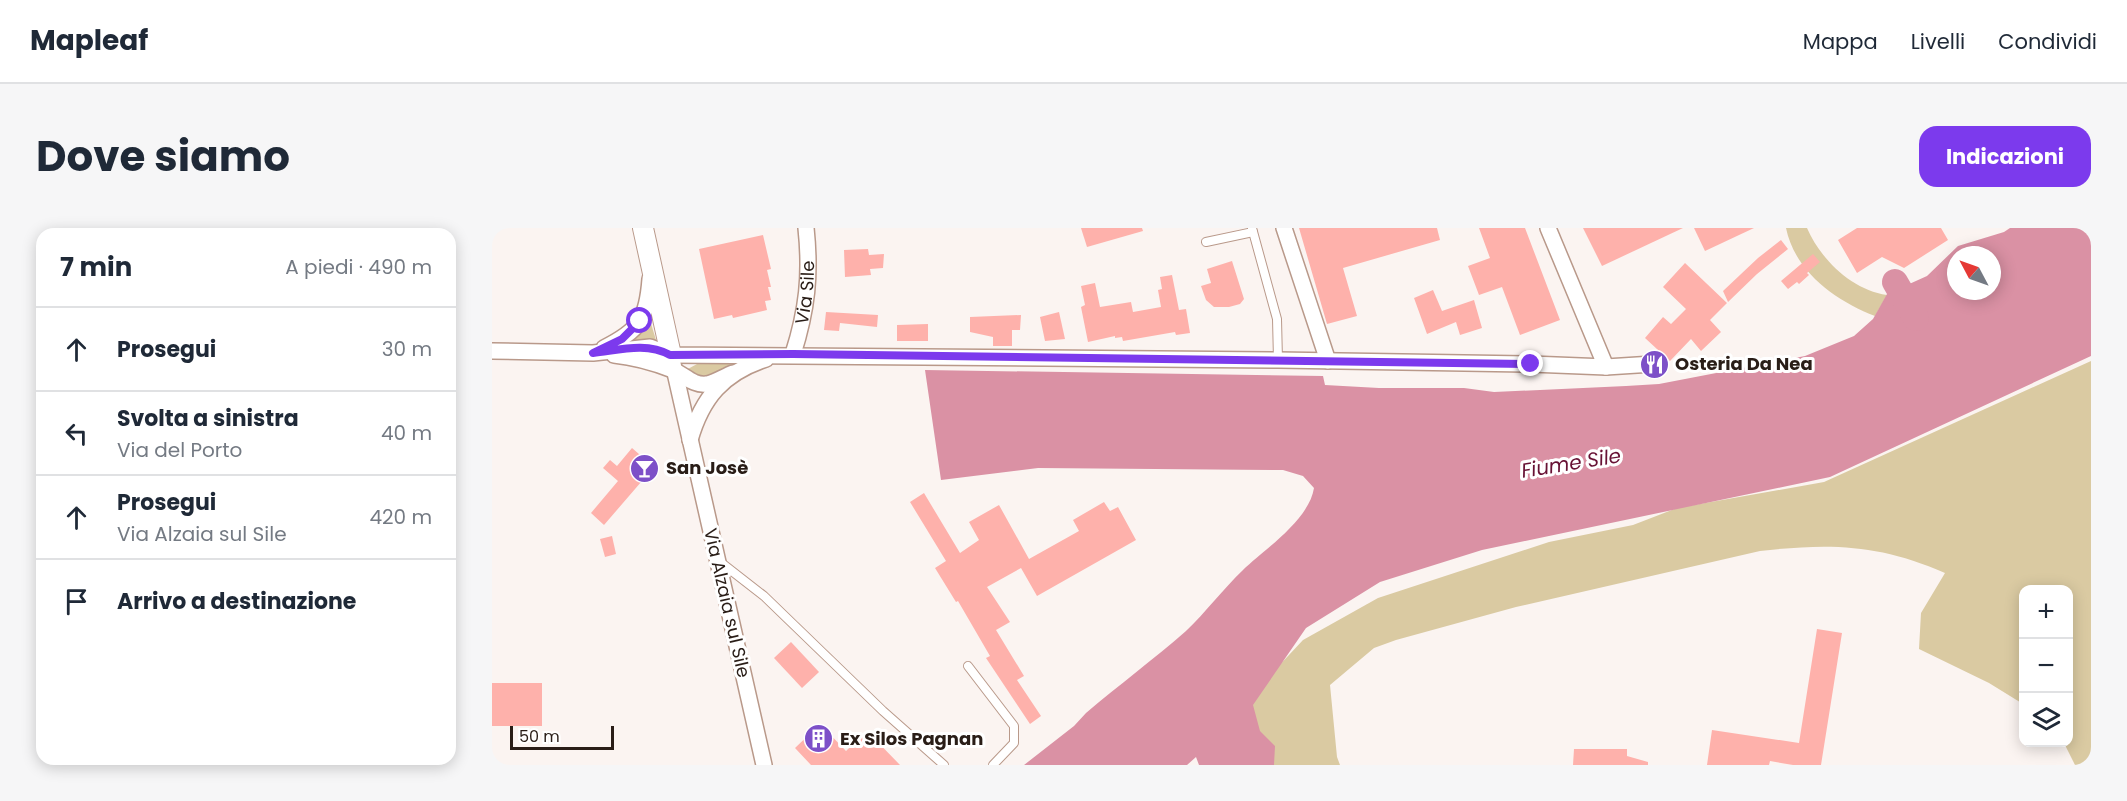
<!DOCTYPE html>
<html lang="it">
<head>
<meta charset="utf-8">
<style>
  :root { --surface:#fff; --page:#f6f6f7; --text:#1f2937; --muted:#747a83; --line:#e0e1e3; --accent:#7c3aed }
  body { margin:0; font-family:Poppins,sans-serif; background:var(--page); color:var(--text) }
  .controls { position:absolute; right:18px; bottom:18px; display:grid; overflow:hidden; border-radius:12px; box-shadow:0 3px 15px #0003 }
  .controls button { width:54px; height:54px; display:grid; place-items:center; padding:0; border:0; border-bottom:2px solid var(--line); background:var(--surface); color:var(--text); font:30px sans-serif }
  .compass { position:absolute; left:1455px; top:18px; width:54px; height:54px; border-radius:50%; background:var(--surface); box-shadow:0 3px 15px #0003; rotate:311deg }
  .scale { position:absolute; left:18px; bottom:15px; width:104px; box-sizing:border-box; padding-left:6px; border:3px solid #291d17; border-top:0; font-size:16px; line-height:21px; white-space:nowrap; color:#291d17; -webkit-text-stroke:4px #fff; paint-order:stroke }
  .stop { position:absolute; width:18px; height:18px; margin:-14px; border:4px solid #7c3aed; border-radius:50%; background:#fff }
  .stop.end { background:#7c3aed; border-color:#fff; box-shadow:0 2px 6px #0008 }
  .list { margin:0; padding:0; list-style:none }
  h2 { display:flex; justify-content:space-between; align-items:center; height:78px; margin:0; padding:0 24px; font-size:26px }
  h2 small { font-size:20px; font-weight:400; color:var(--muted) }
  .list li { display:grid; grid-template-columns:39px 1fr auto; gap:18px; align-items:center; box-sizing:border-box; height:84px; padding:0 24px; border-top:2px solid var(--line) }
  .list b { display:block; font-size:22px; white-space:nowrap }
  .list p { margin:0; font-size:20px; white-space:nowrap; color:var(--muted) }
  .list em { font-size:20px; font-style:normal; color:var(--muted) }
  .icon { flex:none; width:33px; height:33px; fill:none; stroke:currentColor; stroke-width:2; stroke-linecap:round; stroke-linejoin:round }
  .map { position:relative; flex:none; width:1599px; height:537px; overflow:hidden; border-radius:18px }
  header { display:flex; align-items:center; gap:36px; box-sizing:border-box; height:84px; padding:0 30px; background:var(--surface); border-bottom:2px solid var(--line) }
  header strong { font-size:28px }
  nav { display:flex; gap:33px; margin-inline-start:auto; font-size:21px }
  .intro { display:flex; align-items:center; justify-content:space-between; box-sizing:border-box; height:144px; padding:0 36px }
  h1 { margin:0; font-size:42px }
  .button { padding:15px 27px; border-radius:18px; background:var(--accent); color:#fff; font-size:21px; font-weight:700 }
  main { display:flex; gap:36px; padding:0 36px }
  aside { flex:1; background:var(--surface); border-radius:18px; box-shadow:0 3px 15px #0003 }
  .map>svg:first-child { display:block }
  .green { fill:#dacaa2 }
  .water { fill:#da91a4; fill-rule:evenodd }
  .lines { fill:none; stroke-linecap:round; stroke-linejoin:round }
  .river { stroke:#da91a4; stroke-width:26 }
  .building { fill:#feb1ab }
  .service-casing { stroke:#b9998a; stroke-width:10 }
  .minor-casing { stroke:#b9998a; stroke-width:18 }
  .tertiary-casing { stroke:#b9998a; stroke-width:22 }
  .service { stroke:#fff; stroke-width:8 }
  .minor { stroke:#fff; stroke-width:15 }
  .tertiary { stroke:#fff; stroke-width:20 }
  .route { stroke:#7c3aed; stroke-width:8 }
  .labels { text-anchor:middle; stroke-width:6; stroke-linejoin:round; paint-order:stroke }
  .street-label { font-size:18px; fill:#291d17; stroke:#fff }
  .poi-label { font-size:18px; font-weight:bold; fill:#291d17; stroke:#fff; text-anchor:start }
  .water-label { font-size:20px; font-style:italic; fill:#671134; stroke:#fff }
</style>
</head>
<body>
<header>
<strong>Mapleaf</strong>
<nav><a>Mappa</a><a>Livelli</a><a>Condividi</a></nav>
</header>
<div class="intro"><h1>Dove siamo</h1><a class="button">Indicazioni</a></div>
<main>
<aside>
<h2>7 min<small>A piedi · 490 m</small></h2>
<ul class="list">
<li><svg class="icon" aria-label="ahead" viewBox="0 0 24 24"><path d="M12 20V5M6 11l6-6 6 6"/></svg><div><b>Prosegui</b></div><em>30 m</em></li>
<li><svg class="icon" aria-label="left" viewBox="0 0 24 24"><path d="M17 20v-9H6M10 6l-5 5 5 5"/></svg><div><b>Svolta a sinistra</b><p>Via del Porto</p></div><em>40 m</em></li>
<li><svg class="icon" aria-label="ahead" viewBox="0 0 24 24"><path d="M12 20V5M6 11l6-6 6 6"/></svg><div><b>Prosegui</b><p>Via Alzaia sul Sile</p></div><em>420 m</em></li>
<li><svg class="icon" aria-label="arrive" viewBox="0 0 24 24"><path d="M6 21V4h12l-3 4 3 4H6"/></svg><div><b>Arrivo a destinazione</b></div></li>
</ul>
</aside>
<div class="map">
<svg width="1599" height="537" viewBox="0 0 1599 537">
  <rect width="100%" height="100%" fill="#fbf4f1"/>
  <g class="green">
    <path d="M1294,0H1315C1329,32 1360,62 1395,67L1383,88C1344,73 1303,44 1294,0Z"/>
    <path d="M157,89L164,112L139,113Z"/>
    <path d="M1599,133V537H1583L1572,515L1576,514V362H1532L1531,476L1497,455L1427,421L1429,385L1453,345C1387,316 1338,315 1268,323L1024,379L904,412L882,420L838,457L845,529L848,537H764L752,475L811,412L886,370L1057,314L1141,297L1185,280L1332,254Z"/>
    <path d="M244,135L220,147L210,150L194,142L205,136Z"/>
  </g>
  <path class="water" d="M1518,0H1599V128L1338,249L990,322L888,354L814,400L761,477L768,503L783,518L782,537H707L704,529L695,537H532L582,498L594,485C627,457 662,431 694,403C714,384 731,361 751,342C773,321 817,292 822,260L811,248L791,242L546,240L449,252L433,142L831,148L833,157L887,160H972L1002,164L1134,158L1167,156L1313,128L1362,108L1381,91L1395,66L1435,48L1466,18L1512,4ZM1464,27H1500V63H1464Z"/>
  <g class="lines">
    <path class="river" d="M1403,54L1424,90"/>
  </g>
  <g class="building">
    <path d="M589,0H650L651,3L595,19Z"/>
    <path d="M807,0H945L948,12L851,40L865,88L835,96Z"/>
    <path d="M987,0H1033L1068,92L1028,107L1010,59L987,67L976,38L998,30Z"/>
    <path d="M1091,0H1191L1110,38Z"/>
    <path d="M1202,0H1262L1213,23Z"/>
    <path d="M1365,0H1449L1456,12L1412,40L1390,29L1365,45L1346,12Z"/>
    <path d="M271,7L279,41L275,42L279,59H276L279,72L273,73L275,82L241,90L240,87L222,91L207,21Z"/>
    <path d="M1289,12L1296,21L1265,46L1236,74L1231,63L1266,30Z"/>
    <path d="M376,21L377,27L392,26L391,40L378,41L379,47L353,49L352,22Z"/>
    <path d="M1321,26L1328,34L1315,45L1317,47L1307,56L1305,54L1296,61L1289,53Z"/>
    <path d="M740,33L752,71L748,76L737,79H722L714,72L709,58L719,55L715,41Z"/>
    <path d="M1193,35L1235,75L1218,92L1229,104L1209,123L1199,111L1178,133L1153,110L1171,89L1179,96L1194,81L1171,59Z"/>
    <path d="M680,47L687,82L694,81L698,105L684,107L683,104L631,113L630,109L623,110V108L596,114L589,79L593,77L589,58L603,55L608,79L639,74L641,84L669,79L666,62L670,61L668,49Z"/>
    <path d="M941,62L950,83L982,72L990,100L968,107L964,94L935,106L922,70Z"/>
    <path d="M334,84L386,87L385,99L348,95L347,103L332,102Z"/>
    <path d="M567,84L573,111L553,113L548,89Z"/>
    <path d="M529,87L528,102H520V118H501V109L478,104V89Z"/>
    <path d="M436,96V113H405V97Z"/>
    <path d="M140,220L162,239L112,297L99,285L126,253L111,240L118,232L125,238Z"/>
    <path d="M432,265L468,325L487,312L477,294L507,277L537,331L587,303L581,292L612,274L618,283L626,279L644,312L545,368L529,340L495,359L518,394L504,402L532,448L525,452L549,488L538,496L494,430L498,428L466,373L464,374L443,340L454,333L418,274Z"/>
    <path d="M120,308L124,326L113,329L108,311Z"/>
    <path d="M1325,401L1350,405L1329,537H1301L1278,533L1277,537H1215L1220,502L1307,515Z"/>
    <path d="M299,414L327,444L310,460L282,430Z"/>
    <rect x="0" y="455" width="50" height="43"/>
    <path d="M328,496L354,523L375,503L408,537H319L303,520Z"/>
    <path d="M1082,521H1135V528L1156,534V537H1081Z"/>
  </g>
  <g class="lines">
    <defs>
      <g id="service">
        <path d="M760,0L785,91L786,132"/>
        <path d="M714,14L761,4"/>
        <path d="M227,333L272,368L391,483L452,537"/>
        <path d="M476,438L522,498V515L501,537"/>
      </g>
      <g id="minor">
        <path d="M792,0L836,133"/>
        <path d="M1056,0L1114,139"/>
        <path d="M112,120C148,102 155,91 158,51"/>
        <path d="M0,123L101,125L158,119L179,127L786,132L1039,136L1114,139L1161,136"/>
        <path id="s1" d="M301,126C315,82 319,47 314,0"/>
        <path d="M122,127C142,129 163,135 181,142C193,147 201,158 215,156C224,154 233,148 241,145"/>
        <path d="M179,127L272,537"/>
        <path d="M198,212C210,170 231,145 274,131"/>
      </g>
      <path id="tertiary" d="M151,0L179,127"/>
    </defs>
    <use href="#service" class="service-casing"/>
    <use href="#minor" class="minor-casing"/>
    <use href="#tertiary" class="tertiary-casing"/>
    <use href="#service" class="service"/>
    <use href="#minor" class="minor"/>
    <use href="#tertiary" class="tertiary"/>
  </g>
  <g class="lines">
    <path class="route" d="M148,93L130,111L101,125C128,122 154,114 178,127L301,126L1039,136"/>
  </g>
  <defs>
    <symbol id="restaurant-disc" viewBox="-11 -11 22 22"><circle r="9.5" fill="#7d50c8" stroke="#fff"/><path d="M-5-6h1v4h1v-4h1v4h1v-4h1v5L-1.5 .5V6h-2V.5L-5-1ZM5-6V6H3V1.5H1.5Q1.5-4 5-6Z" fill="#fff"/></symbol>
    <symbol id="bar-disc" viewBox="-11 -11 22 22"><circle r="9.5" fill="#7d50c8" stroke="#fff"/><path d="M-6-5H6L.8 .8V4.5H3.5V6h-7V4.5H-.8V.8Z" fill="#fff"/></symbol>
    <symbol id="building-disc" viewBox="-11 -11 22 22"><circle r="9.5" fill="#7d50c8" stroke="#fff"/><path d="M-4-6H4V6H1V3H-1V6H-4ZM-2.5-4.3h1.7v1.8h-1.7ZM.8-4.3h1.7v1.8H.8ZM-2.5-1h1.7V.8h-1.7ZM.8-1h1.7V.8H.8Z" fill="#fff"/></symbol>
  </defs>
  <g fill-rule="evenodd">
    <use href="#restaurant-disc" x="1146" y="120" width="33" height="33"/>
    <use href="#bar-disc" x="136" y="224" width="33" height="33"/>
    <use href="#building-disc" x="310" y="494" width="33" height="33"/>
  </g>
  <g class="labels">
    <g class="street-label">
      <text dy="6" stroke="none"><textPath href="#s1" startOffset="63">Via Sile</textPath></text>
      <text transform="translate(235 375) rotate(77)" y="6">Via Alzaia sul Sile</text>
    </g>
    <g class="poi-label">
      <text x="1183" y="142">Osteria Da Nea</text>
      <text x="174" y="246">San Josè</text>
      <text x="348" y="517">Ex Silos Pagnan</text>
    </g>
    <g class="water-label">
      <text transform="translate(1079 235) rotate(-9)" y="7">Fiume Sile</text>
    </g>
  </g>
</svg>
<div class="controls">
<button>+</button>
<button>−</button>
<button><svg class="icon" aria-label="layers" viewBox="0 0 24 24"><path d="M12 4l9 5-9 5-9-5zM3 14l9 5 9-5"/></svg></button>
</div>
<svg class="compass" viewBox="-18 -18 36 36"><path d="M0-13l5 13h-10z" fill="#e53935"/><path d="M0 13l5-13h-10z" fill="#747a83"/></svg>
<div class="scale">50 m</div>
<div class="stop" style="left:148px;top:93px"></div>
<div class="stop end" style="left:1039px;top:136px"></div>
</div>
</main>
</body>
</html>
